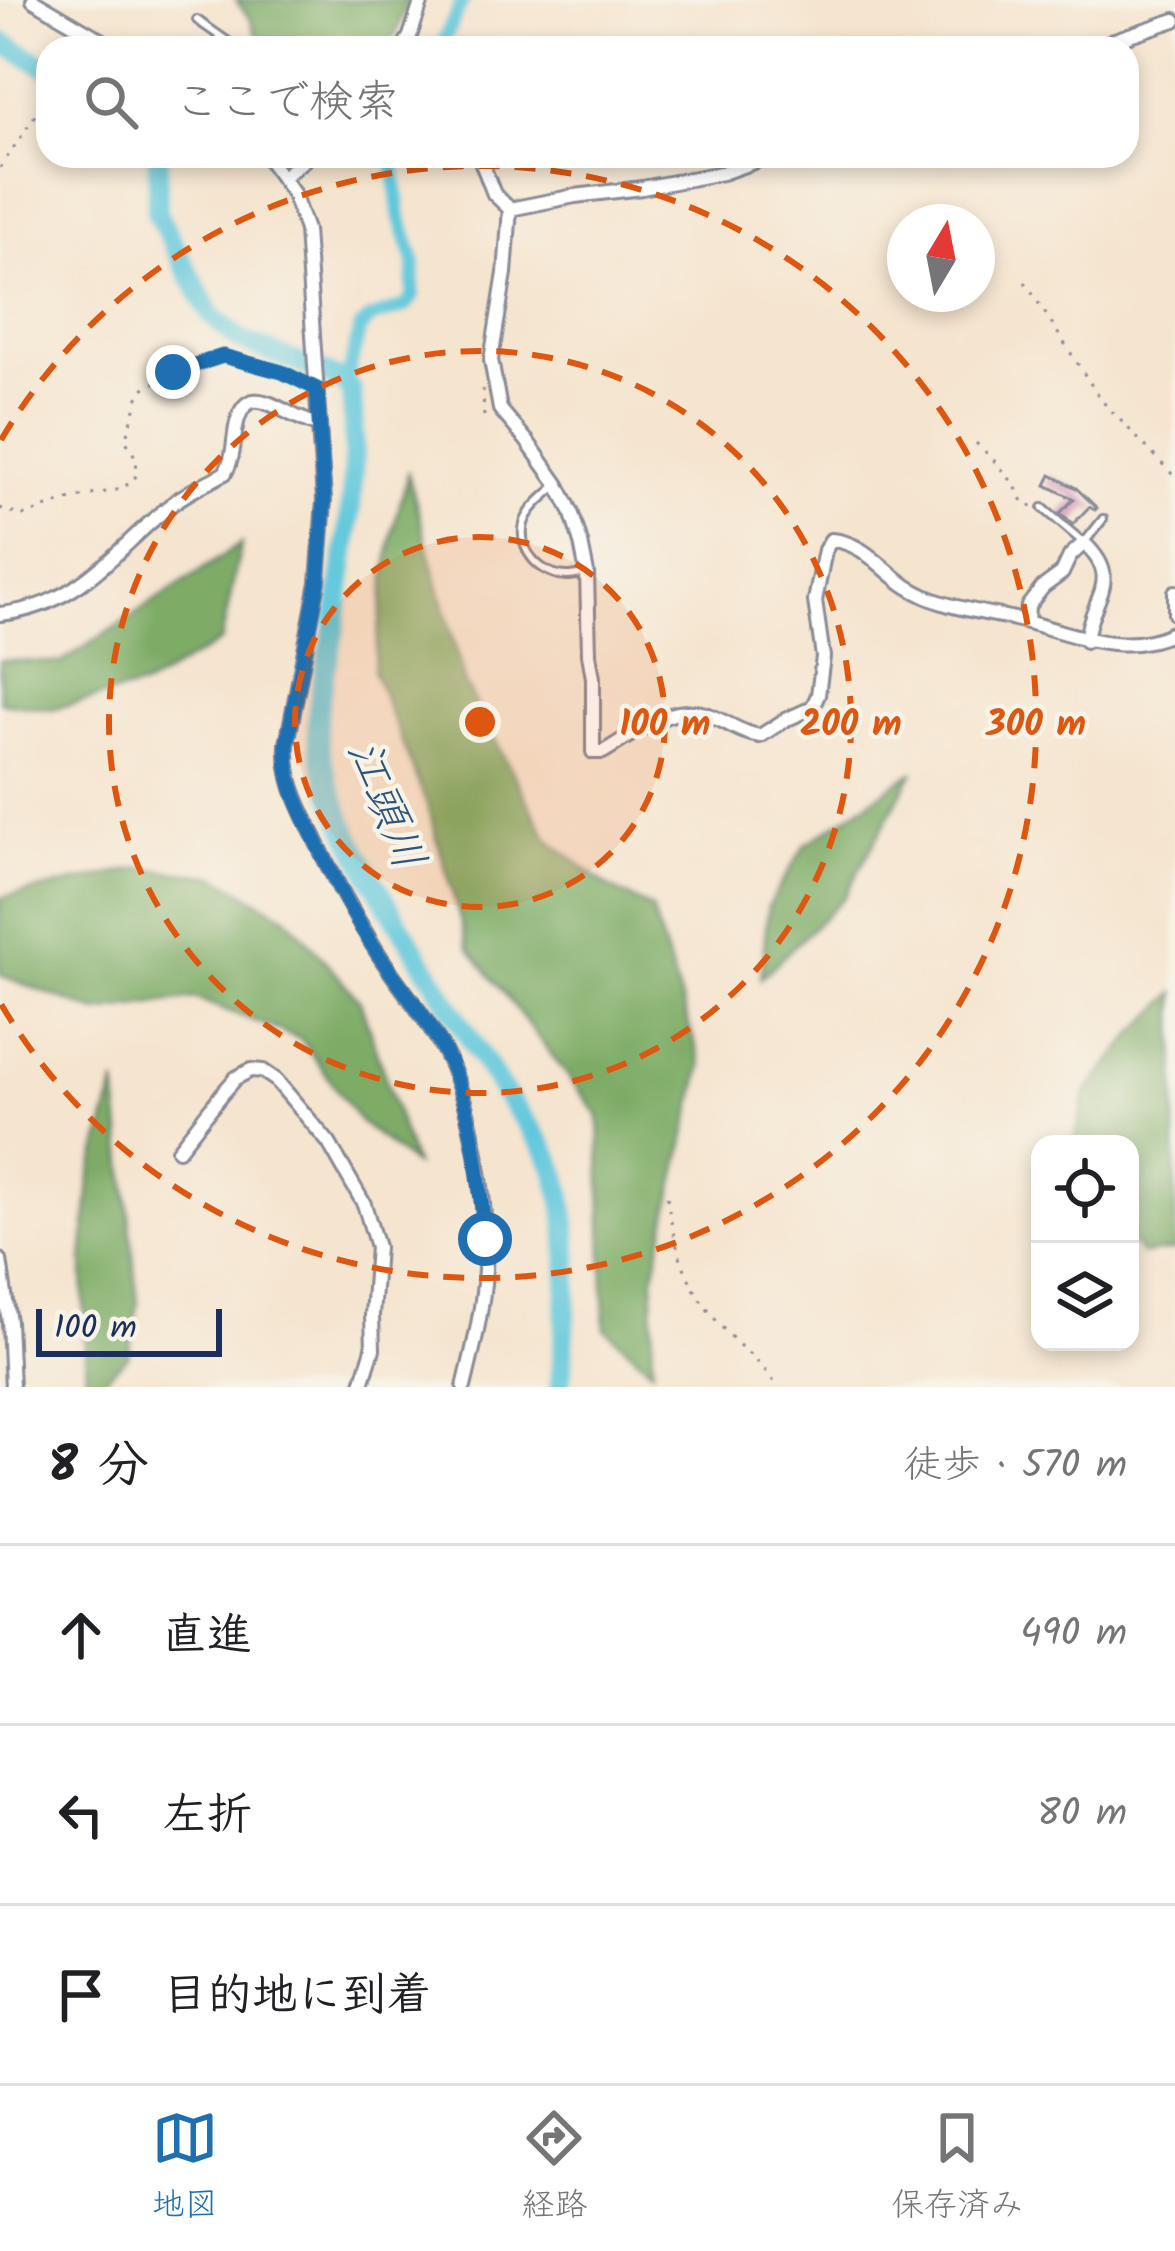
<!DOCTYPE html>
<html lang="ja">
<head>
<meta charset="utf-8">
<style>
  :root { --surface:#fff; --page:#f2f2f2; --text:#202124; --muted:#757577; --line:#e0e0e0; --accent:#1f6fb2 }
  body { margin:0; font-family:Kalam,"Klee One",sans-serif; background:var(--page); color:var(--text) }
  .controls { position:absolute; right:36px; bottom:36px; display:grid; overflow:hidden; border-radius:24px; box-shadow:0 6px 18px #0003 }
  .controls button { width:108px; height:108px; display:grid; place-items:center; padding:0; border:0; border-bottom:3px solid var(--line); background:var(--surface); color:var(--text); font:60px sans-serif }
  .compass { position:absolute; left:887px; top:204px; width:108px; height:108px; border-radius:50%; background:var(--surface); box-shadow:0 6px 18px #0003; rotate:10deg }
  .scale { position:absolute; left:36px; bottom:30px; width:186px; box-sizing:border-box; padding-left:12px; border:6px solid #1b2f5e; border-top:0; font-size:33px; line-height:42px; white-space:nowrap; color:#1b2f5e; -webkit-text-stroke:9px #f7f3e8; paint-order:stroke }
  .stop { position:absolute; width:36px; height:36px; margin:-27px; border:9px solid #1f6fb2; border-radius:50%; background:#fff }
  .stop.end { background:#1f6fb2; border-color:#fff; box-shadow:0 3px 12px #0008 }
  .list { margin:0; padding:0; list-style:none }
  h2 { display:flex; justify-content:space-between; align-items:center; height:156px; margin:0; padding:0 48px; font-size:51px }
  h2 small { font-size:39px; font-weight:400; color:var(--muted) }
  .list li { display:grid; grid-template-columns:78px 1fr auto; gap:36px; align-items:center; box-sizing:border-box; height:180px; padding:0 48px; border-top:3px solid var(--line) }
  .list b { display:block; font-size:45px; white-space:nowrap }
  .list em { font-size:39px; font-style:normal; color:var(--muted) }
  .icon { flex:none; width:66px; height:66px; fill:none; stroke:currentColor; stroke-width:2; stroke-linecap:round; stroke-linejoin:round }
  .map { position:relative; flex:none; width:1175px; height:1387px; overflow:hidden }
  .search { position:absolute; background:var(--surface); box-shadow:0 6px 18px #0003; left:36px; right:36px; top:36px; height:132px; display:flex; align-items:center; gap:30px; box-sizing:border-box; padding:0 42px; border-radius:36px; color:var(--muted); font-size:45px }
  .sheet { height:696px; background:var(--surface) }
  nav { display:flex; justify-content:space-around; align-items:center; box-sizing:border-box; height:168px; border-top:3px solid var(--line); background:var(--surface); font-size:33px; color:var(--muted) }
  nav a { display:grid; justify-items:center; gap:6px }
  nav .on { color:var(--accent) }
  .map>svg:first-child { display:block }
  .forest { fill:#7eac66; stroke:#4c6e62; stroke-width:3 }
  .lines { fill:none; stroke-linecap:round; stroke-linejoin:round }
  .canal { stroke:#60c8dc; stroke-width:14 }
  .river { stroke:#60c8dc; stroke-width:21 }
  .building { fill:#d28eba }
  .lane-casing { stroke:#888a96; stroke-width:12 }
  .street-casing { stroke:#888a96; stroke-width:18 }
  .path { stroke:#888a96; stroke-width:3; stroke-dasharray:3 9; stroke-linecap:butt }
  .lane { stroke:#fff; stroke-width:6 }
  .street { stroke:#fff; stroke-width:12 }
  .route { stroke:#1f6fb2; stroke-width:15 }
  .ring { fill:none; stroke:#de5710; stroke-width:6; stroke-dasharray:21 15 }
  .labels { text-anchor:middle; stroke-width:9; stroke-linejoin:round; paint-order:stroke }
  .water-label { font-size:45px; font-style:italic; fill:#2c557e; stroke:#f7f3e8 }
  .centre { fill:#de5710; stroke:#f7f3e8; stroke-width:6 }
  .ring-label { font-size:36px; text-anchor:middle; font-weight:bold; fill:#de5710; stroke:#f7f3e8; stroke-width:9; stroke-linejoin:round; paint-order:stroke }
</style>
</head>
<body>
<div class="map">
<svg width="1175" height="1387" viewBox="0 0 1175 1387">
  <rect width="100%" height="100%" fill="#f7f3e8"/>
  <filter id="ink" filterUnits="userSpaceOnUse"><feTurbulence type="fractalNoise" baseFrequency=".00833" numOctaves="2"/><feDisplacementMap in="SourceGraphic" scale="24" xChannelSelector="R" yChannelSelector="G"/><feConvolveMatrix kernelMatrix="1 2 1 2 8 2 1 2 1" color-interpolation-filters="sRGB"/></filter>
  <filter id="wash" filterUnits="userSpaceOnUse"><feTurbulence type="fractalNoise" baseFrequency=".004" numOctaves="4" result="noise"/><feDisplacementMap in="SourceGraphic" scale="48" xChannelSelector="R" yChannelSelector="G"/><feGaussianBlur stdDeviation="2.7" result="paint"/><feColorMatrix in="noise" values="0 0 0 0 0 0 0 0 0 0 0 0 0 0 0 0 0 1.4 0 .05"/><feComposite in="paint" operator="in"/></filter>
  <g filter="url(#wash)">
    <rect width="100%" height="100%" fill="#f5e4ce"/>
    <g class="forest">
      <path d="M235,0H409L396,34L384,48H271L257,37L250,18Z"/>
      <path d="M408,474L465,684L548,839L608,887L651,908L702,1065L654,1275L652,1370L605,1328L599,1116L468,947L428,807L373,670L392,535Z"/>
      <path d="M241,544L221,641L145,686L51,709L0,702V660L61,663Z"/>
      <path d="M914,771L844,897L761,978L768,906L805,845Z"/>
      <path d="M141,868L215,876L287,917L360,1001L414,1165L360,1122L301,1039L195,998L97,1012L0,975V898Z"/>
      <path d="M1175,993V1250L1141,1254L1130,1240V1144H1074L1086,1093L1132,1036Z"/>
      <path d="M116,1083L138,1304L128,1356L95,1387H86L83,1262L90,1179Z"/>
    </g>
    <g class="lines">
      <g class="canal">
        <path d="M440,48L463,0"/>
        <path d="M346,384L360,328L371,318L406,306L413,296L414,260L400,216L393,156"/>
      </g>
      <g class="river">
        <path d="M0,41L48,68"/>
        <path d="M158,156L157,214L212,316L240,340L328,374L346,384L351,390C359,470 347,548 335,626C328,666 311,710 320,752C336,823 376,886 414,948C443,994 471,1041 500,1087C519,1117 548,1143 558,1178C576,1242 565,1322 560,1387"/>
      </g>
    </g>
    <g id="blocks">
      <path class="building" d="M1051,475L1076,488L1097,508L1095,510L1089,507L1073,524L1060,513L1074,499L1046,485Z"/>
    </g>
  </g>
  <g filter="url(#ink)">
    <use href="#blocks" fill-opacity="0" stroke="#888a96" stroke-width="3"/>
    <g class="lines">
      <defs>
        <g id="lane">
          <path d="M197,20L237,48"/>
          <path d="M555,487C544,497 528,509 524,524C517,551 542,576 568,576C574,576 581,574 587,573"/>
          <path d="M1043,508L1084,543L1103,519"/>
        </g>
        <g id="street">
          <path d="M33,0L115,48"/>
          <path d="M403,48L410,36L422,0"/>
          <path d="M1090,48L1175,20"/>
          <path d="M266,156L293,193L306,230L324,500L318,582L287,744C285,777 297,801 311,830C330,872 352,912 376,950C395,981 420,1009 438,1040C473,1097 488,1205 485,1270C483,1309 473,1350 464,1387"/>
          <path d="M479,156L494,194L510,209L575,196L642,188L722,173L770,156"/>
          <path d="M283,177L309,156"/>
          <path d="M510,209L505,273L491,360L500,409L527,441L558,485L571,511L581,543L587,573L589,654L593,678V752H603C633,735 672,701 708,715C726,721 742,734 760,736L785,720L812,708L818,695L823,657L815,601L825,550L831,540C864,542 883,571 908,587C944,610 984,611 1023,621C1074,634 1124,658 1175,632"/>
          <path d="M1175,592V614"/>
          <path d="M0,614C83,606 116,546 176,501C191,490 209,482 225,473C234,458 233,444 236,427C244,386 267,402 293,415C301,419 310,422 319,426"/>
          <path d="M1027,622L1028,606L1043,587L1062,573L1070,556L1084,543C1125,582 1090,597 1086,641"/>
          <path d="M178,1150L222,1094L236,1078L251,1070L263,1071L276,1080L329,1143L364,1204L377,1247L372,1315L373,1349L361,1387"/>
          <path d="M0,1260L9,1322L12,1387"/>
        </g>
      </defs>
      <use href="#lane" class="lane-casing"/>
      <use href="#street" class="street-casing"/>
      <g class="path">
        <path d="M448,48L455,40L463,37"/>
        <path d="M0,168L48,96"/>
        <path d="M1025,282L1101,400L1175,477"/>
        <path d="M483,389L484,420"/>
        <path d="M976,443C995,461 1014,479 1024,504L1033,506"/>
        <path d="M0,508L22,516L71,499L121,489L135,479L137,460L126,441L139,394L147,385L167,379L173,372L196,364L223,355L263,365L306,382"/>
        <path d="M667,1197C676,1258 689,1294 733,1339C749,1355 766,1367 777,1387"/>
      </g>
      <use href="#lane" class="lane"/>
      <use href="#street" class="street"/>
    </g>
  </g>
  <g class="lines" filter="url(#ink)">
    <path class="route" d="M173,372L223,356L282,372L317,389L324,500L318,583L287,744C285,778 297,802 311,831C331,873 352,914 377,952C397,983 422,1011 440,1043C473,1102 479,1174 485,1239"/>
  </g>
  <circle cx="480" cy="722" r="185" fill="#de5710" fill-opacity=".12"/>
  <g class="ring">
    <circle cx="480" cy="722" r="185"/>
    <circle cx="480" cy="722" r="371"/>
    <path d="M1 440A556 556 0 1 1 1 1004"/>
  </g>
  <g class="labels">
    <g class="water-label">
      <text transform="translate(388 804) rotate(68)" y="16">江頭川</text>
    </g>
  </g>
  <circle cx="480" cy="722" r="18" class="centre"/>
  <g class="ring-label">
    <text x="665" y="735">100 m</text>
    <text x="851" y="735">200 m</text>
    <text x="1036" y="735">300 m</text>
  </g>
</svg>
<div class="controls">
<button><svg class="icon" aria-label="locate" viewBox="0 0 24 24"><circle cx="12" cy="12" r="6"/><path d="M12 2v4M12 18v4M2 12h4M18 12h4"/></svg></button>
<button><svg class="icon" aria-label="layers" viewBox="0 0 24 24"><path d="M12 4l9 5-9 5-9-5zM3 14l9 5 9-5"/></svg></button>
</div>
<svg class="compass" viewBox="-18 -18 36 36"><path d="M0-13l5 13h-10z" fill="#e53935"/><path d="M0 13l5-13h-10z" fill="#757577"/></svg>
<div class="scale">100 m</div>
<div class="stop" style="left:485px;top:1239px"></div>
<div class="stop end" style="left:173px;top:372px"></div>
<div class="search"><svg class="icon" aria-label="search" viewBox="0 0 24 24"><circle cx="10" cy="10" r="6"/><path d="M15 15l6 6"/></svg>ここで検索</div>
</div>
<section class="sheet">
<h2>8 分<small>徒歩 · 570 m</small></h2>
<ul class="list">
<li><svg class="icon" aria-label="ahead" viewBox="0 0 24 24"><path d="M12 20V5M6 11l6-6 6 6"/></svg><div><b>直進</b></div><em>490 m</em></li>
<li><svg class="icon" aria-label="left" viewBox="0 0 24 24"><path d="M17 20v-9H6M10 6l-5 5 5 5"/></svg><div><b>左折</b></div><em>80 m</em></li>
<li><svg class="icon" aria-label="arrive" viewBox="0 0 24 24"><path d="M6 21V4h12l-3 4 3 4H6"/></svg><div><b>目的地に到着</b></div></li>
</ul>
</section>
<nav>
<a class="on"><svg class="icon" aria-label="map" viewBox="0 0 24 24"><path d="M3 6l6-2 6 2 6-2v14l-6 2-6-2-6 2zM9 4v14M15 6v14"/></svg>地図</a>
<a><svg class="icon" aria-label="directions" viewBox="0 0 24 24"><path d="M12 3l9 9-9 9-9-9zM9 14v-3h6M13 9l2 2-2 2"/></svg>経路</a>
<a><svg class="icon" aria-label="saved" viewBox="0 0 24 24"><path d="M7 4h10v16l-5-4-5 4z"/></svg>保存済み</a>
</nav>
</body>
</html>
